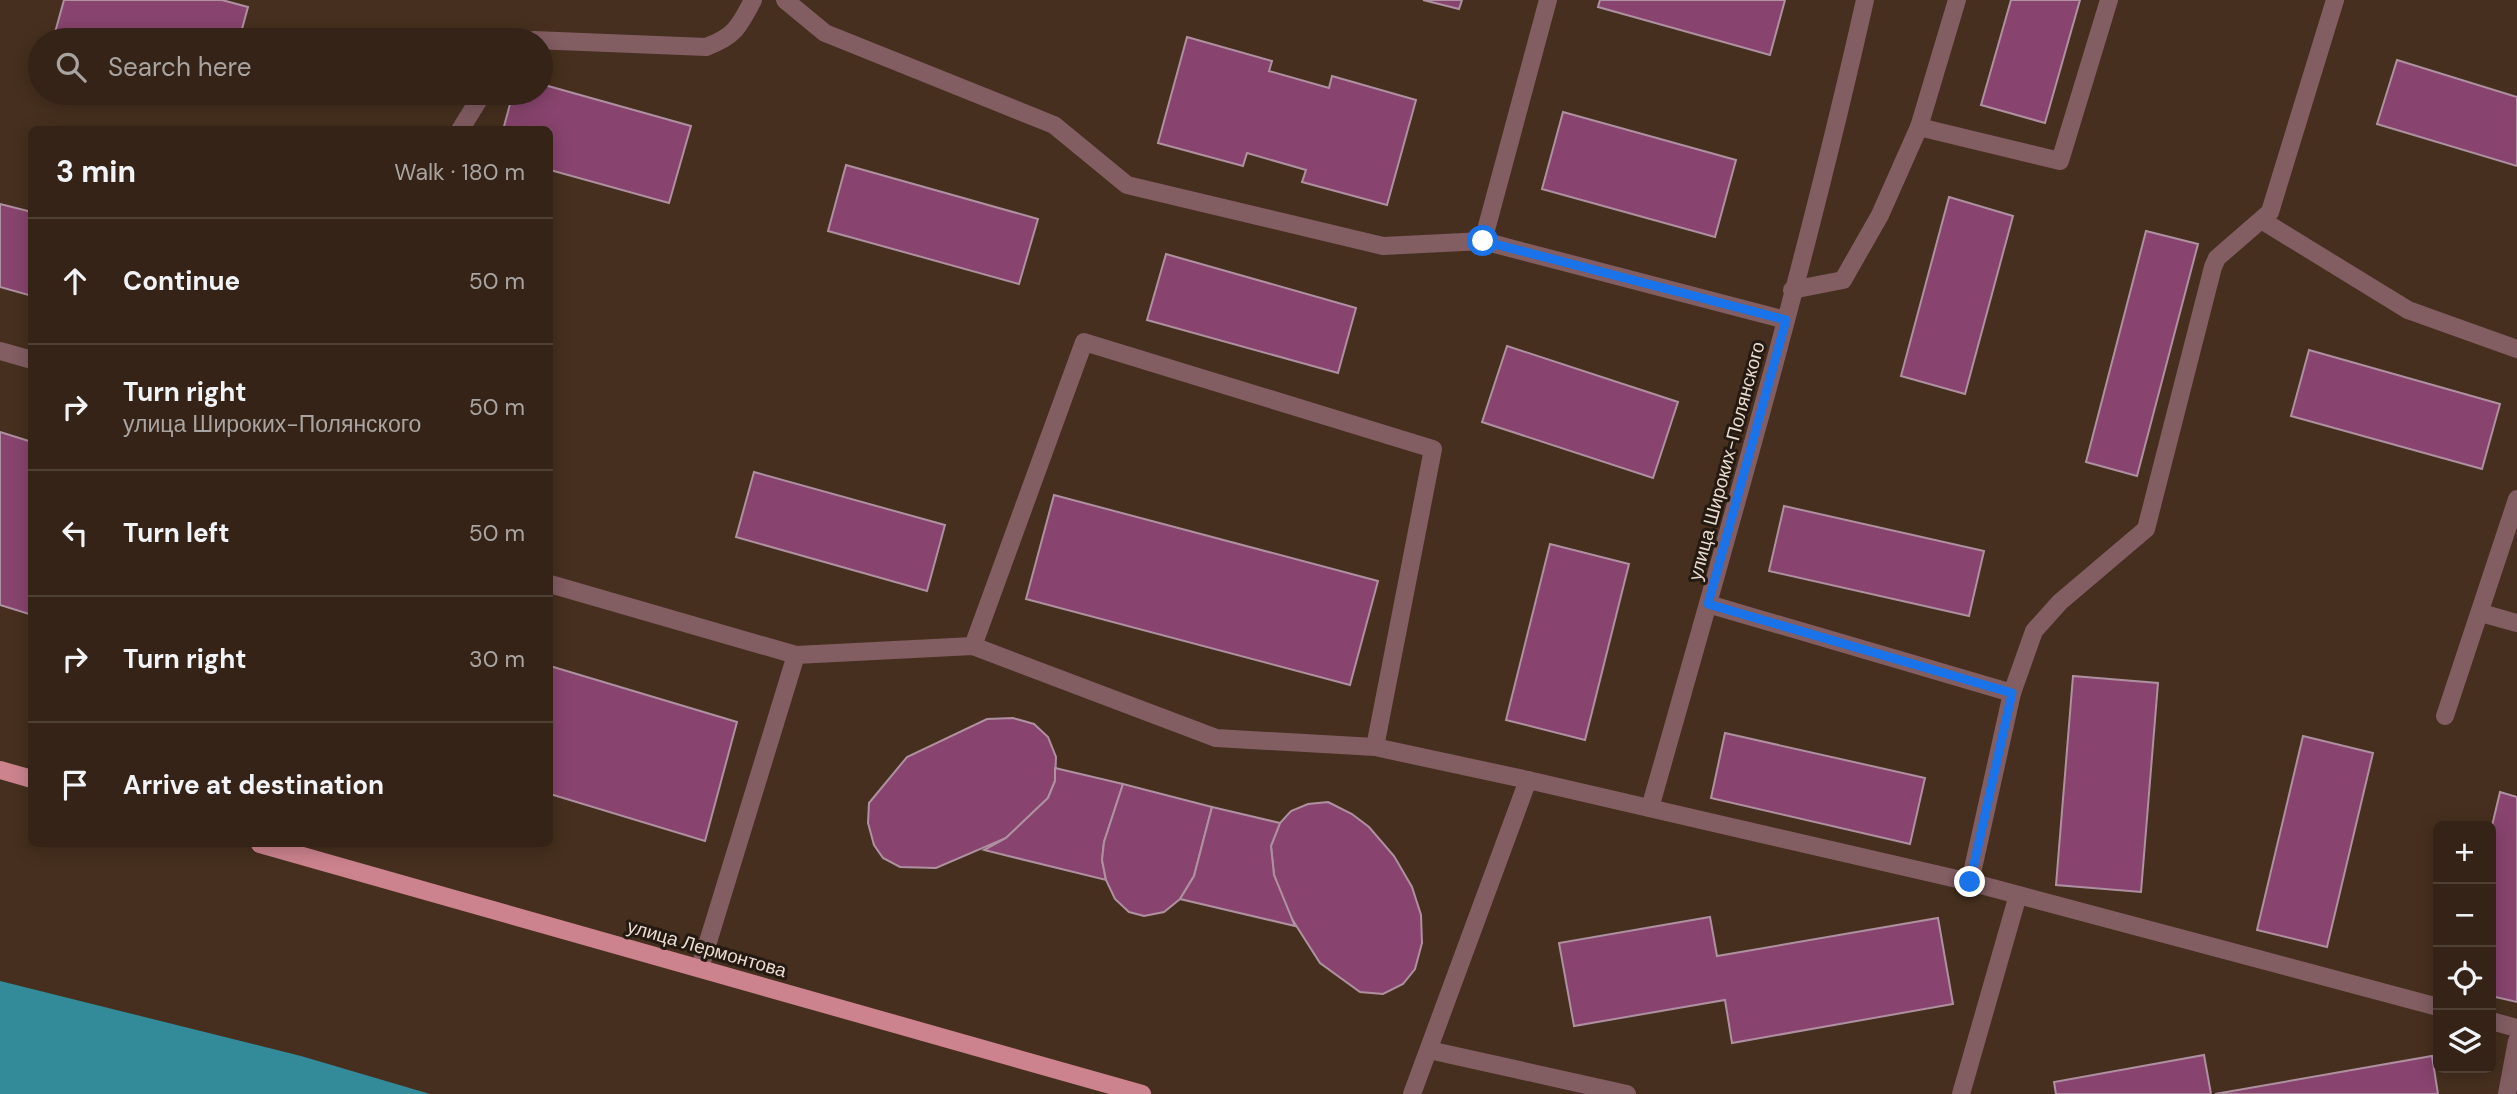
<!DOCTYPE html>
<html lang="en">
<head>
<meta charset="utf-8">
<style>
  :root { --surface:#342316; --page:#3c2b1f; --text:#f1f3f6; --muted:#a9a4a1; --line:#4e4035 }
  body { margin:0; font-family:"DM Sans",sans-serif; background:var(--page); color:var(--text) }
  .controls { position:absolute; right:21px; bottom:21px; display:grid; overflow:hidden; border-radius:10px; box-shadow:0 4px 18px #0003 }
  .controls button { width:63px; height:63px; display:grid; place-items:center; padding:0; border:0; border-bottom:2px solid var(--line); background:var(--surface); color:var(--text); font:35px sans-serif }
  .stop { position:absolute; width:21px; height:21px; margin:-16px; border:5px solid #1a73e8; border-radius:50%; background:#fff }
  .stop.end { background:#1a73e8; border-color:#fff; box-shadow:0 2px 7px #0008 }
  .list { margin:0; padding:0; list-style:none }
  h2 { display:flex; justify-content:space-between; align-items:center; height:91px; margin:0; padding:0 28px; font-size:30px }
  h2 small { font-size:23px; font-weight:400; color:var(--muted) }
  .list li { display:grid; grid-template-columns:46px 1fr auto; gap:21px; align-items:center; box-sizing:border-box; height:126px; padding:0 28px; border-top:2px solid var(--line) }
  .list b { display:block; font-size:26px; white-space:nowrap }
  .list p { margin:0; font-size:23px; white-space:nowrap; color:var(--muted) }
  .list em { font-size:23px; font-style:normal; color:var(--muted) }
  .icon { flex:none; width:38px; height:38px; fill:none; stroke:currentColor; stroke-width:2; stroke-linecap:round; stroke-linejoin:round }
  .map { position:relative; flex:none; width:2517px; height:1094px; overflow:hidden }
  .search { position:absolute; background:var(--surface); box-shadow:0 4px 18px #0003; left:28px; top:28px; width:525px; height:77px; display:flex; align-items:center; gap:18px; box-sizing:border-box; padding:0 24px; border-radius:38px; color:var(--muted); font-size:26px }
  .panel { position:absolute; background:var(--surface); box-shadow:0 4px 18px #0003; left:28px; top:126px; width:525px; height:721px; border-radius:10px }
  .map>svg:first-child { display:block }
  .water { fill:#338b9a }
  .building { fill:#88446e; stroke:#af90a1; stroke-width:2 }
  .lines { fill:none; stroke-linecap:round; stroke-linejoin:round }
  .minor { stroke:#825d62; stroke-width:18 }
  .major { stroke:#cc838e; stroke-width:18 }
  .route { stroke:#1a73e8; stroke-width:9 }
  .labels { text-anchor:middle; stroke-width:6; stroke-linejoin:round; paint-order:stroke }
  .street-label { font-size:19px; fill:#eadbd0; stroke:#241a12 }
</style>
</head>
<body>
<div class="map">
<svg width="2517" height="1094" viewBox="0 0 2517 1094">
  <rect width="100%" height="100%" fill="#462f1e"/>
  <path class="water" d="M0,981L301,1056L430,1094H0Z"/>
  <g class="building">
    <path d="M64,0H222L248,7L239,40H67L54,36Z"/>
    <path d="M1423,0H1462L1459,9Z"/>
    <path d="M1600,0H1785L1770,55L1598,7Z"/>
    <path d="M2011,0H2080L2045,123L1981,105Z"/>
    <path d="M1187,37L1272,61L1269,71L1329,88L1332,76L1416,100L1387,205L1302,182L1306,170L1247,153L1243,166L1158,143Z"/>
    <path d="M2397,60L2517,97V166L2377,124Z"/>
    <path d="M541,84L691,126L669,203L550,170V130H503L513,93H541Z"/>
    <path d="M1563,112L1736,160L1715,237L1542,189Z"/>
    <path d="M846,165L1038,219L1019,284L828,231Z"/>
    <path d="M1949,197L2013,216L1965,394L1901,376Z"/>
    <path d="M0,204L32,212V296L0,287Z"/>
    <path d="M2146,231L2198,244L2137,476L2086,462Z"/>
    <path d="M1166,254L1356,308L1338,373L1147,320Z"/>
    <path d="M1507,346L1678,402L1653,478L1482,422Z"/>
    <path d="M2309,350L2500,404L2482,469L2291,416Z"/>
    <path d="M0,432L32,442V615L0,605Z"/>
    <path d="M754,472L945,525L927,591L736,537Z"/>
    <path d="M1054,495L1378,581L1350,685L1026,599Z"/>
    <path d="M1784,506L1984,551L1969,616L1769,571Z"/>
    <path d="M1550,544L1629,564L1585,740L1506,720Z"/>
    <path d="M550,666L737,722L705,841L550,794Z"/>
    <path d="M2073,676L2158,683L2141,892L2056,885Z"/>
    <path d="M1013,718L1034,724L1048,737L1056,757L1055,781L1048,798L1006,838L936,868L900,867L883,858L874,845L868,823L869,803L907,757L987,719Z"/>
    <path d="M1725,733L1925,778L1910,844L1711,798Z"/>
    <path d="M2303,736L2373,753L2327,947L2257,930Z"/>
    <path d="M1055,768L1123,784L1104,842L1102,860L1106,880L984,850L1006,838L1048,798L1055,781Z"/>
    <path d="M1123,784L1212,807L1194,876L1180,899L1164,912L1144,916L1129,912L1115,899L1106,880L1102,860L1104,842Z"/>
    <path d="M2500,792L2517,797V1002L2491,996V830Z"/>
    <path d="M1328,802L1352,814L1369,827L1394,856L1412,887L1421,915L1422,943L1415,969L1403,984L1383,994L1360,992L1320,963L1285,908L1274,875L1271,846L1280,823L1291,811L1308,804Z"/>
    <path d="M1212,807L1280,823L1271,846L1274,875L1295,926L1180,899L1194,876Z"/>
    <path d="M1710,917L1717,956L1938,918L1953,1004L1732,1043L1725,1000L1574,1026L1559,943Z"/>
    <path d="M2204,1055L2211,1094H2056L2054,1082Z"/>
    <path d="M2432,1056L2438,1094H2215Z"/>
  </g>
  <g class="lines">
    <g class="minor">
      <path d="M785,0L825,33L1054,125L1127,185L1383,246L1483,241L1786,320"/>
      <path d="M534,40L706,47C735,36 739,27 753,0"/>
      <path d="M1919,127L2060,161L2109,0"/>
      <path d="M460,130L483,93"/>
      <path d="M2263,221L2408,310L2517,349"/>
      <path d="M1483,241L1548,0"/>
      <path d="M1792,290L1843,280L1880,215L1919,127L1957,0"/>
      <path d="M0,351L32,360"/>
      <path d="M550,584L796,655L973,646L1216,738L1375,747L1528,780L1970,882L2438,1007"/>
      <path d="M1708,604L2012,693"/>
      <path d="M2481,613L2517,623"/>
      <path d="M973,646L1084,342L1433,449L1375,747"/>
      <path d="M2445,716L2517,499"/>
      <path d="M1650,808C1726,540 1804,272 1865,0"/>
      <path d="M1970,882L2012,693L2034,631L2060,602L2146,529L2213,267L2217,258L2270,212L2335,0"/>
      <path d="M700,968L796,655"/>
      <path d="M2491,1021L2517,1028"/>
      <path d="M1429,1050L1627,1094"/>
      <path d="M1412,1094L1528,780"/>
      <path d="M1961,1094L2018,895"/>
      <path d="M2507,1094L2517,1041"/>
    </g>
    <g class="major">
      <path d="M0,770L32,779"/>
      <path d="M260,844L1142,1094"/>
    </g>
  </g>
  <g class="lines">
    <path class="route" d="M1483,241L1786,320L1708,604L2012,693L1970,882"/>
  </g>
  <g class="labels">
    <g class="street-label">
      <text transform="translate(1726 461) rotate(-75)" y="7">улица Широких-Полянского</text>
      <text transform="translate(707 948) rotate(16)" y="7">улица Лермонтова</text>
    </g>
  </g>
</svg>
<div class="controls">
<button>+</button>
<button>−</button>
<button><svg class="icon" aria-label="locate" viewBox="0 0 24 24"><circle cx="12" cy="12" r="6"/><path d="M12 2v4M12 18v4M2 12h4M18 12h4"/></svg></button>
<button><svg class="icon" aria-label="layers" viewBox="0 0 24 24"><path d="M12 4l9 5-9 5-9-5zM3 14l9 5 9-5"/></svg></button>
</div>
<div class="stop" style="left:1483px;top:241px"></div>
<div class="stop end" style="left:1970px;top:882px"></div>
<div class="search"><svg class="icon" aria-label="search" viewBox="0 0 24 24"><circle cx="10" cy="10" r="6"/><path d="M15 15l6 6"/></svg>Search here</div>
<section class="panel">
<h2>3 min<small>Walk · 180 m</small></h2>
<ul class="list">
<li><svg class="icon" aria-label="ahead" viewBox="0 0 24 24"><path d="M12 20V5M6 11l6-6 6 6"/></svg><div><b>Continue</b></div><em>50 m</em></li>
<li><svg class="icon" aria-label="right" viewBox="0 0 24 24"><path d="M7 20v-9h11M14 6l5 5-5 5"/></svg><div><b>Turn right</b><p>улица Широких-Полянского</p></div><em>50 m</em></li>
<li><svg class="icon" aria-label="left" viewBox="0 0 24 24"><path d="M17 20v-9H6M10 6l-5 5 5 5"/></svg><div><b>Turn left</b></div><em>50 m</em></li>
<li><svg class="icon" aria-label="right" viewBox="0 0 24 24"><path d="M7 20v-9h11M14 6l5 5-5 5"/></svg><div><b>Turn right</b></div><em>30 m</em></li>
<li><svg class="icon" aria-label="arrive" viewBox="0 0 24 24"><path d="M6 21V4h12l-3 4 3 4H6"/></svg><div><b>Arrive at destination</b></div></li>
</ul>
</section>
</div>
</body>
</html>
